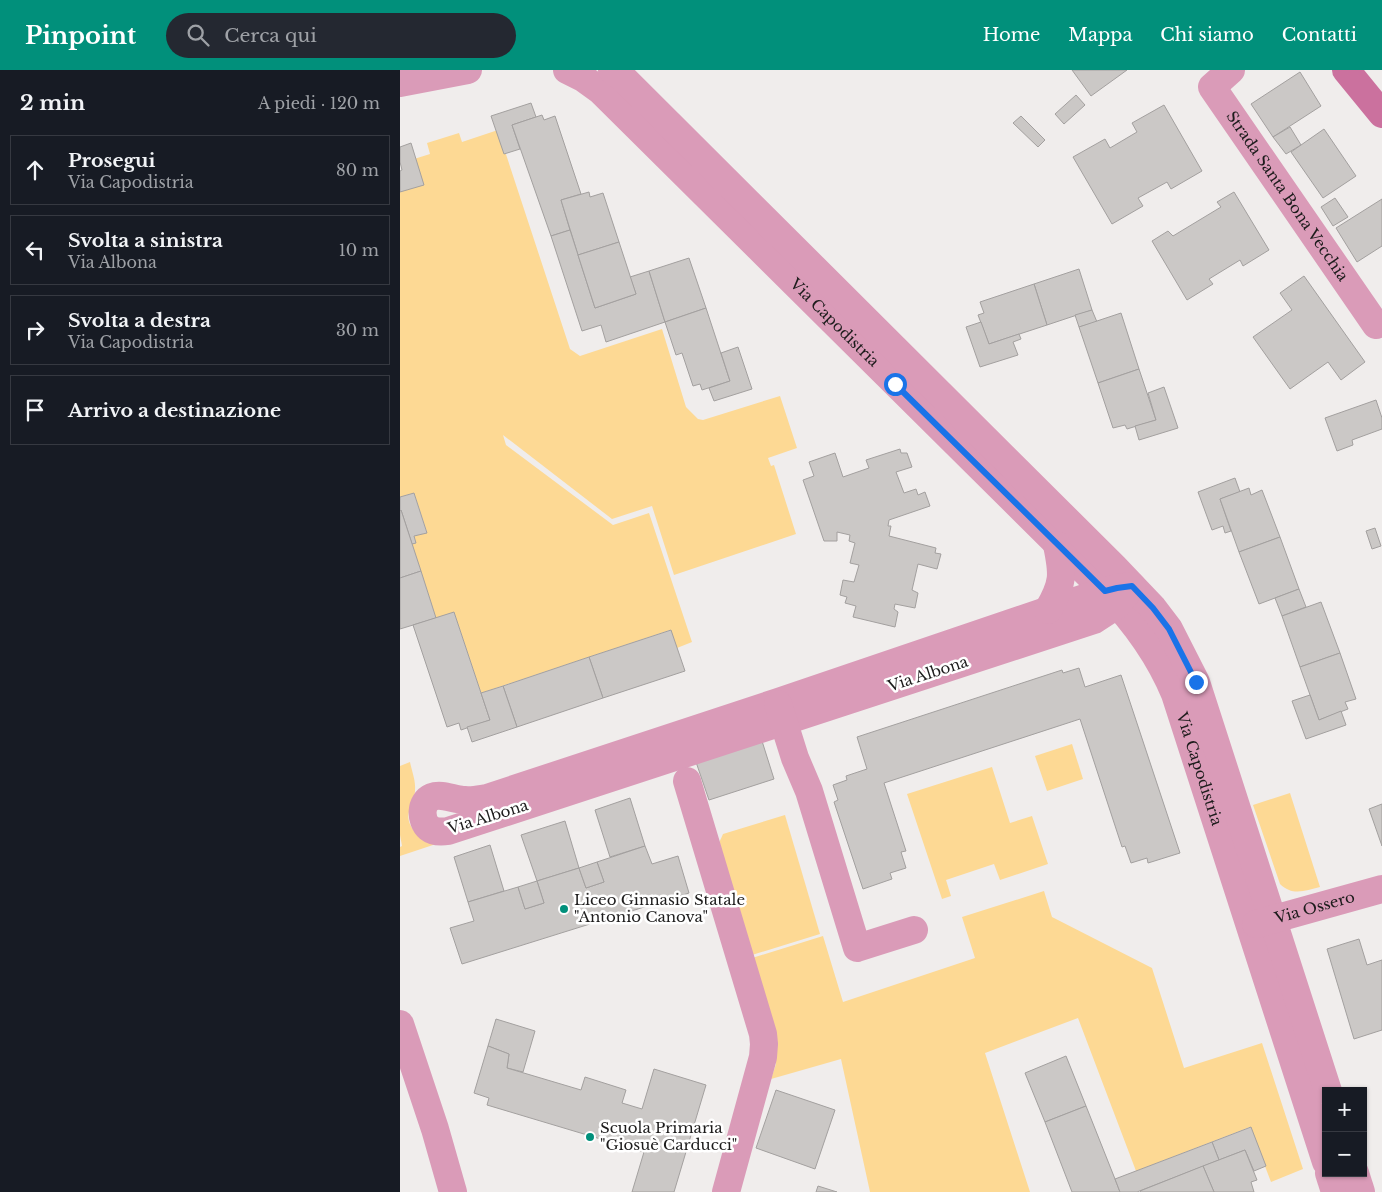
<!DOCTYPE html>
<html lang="it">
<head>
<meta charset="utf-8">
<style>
  :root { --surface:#171b24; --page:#242831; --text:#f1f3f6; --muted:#9ea1a6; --line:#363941; --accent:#01907b }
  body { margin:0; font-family:"Libre Baskerville",serif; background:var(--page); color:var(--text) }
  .controls { position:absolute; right:15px; bottom:15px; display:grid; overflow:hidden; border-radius:0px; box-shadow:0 1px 4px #0004 }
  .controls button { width:45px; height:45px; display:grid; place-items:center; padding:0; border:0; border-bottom:1px solid var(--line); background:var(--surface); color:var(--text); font:25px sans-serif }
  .stop { position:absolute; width:15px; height:15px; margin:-11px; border:4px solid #1a73e8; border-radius:50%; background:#fff }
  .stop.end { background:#1a73e8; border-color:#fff; box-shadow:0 1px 5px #0008 }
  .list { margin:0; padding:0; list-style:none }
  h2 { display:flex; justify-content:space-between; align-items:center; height:65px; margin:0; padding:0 20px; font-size:21px }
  h2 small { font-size:16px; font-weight:400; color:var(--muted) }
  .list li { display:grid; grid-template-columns:32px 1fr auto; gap:15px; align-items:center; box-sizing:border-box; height:70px; margin:0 10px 10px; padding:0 10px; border:1px solid var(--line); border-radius:0px }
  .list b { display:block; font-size:19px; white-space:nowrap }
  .list p { margin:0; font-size:16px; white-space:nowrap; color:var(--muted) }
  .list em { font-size:16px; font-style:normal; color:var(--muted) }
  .icon { flex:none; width:28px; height:28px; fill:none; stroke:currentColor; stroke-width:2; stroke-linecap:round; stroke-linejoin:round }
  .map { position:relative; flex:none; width:982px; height:1122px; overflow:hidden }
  header { display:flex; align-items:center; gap:30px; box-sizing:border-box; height:70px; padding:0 25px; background:var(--accent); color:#fff }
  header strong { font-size:24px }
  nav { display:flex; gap:28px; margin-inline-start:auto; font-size:18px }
  .search { width:350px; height:45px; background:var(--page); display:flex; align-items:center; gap:12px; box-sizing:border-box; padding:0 18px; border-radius:28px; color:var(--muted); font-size:19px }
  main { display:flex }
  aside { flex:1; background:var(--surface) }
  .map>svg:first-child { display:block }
  .green { fill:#fdd994 }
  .building { fill:#cbc8c6; stroke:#a3a09f }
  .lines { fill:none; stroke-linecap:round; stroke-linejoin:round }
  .street { stroke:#da9bb8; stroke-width:28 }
  .secondary { stroke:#cb719e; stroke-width:28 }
  .route { stroke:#1a73e8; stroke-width:6 }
  .poi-dot { fill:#01907b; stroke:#fff; stroke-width:2 }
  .labels { text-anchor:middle; stroke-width:5; stroke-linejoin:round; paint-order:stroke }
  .street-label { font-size:15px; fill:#1d1c1c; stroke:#fff }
  .poi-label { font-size:15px; fill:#1d1c1c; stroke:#fff; text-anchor:start }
</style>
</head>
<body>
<header>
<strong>Pinpoint</strong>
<div class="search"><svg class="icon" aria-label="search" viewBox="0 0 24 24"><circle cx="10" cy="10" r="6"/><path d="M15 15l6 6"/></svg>Cerca qui</div>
<nav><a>Home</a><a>Mappa</a><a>Chi siamo</a><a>Contatti</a></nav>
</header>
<main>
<aside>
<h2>2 min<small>A piedi · 120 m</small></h2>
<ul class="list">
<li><svg class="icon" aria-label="ahead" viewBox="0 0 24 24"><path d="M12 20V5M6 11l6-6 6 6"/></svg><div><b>Prosegui</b><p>Via Capodistria</p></div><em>80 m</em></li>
<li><svg class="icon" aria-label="left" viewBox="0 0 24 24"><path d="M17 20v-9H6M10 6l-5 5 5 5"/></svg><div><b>Svolta a sinistra</b><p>Via Albona</p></div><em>10 m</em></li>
<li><svg class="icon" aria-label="right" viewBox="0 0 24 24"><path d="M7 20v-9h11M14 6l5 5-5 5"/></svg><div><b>Svolta a destra</b><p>Via Capodistria</p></div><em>30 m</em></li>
<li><svg class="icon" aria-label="arrive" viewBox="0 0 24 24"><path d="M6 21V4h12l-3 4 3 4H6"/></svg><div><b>Arrivo a destinazione</b></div></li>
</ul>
</aside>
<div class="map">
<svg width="982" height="1122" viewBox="0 0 982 1122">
  <rect width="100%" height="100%" fill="#f0edec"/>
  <g class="green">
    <path d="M98,60L170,279L180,286L262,259L286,337L298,349L303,350L380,326L397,378L368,388L371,396L374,395L396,464L274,505L252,436L212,449L103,365L106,375L213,455L249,443L292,572L277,578L270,560L81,623L54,542L36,548L12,474L16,473L14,466L27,462L14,423L0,427V121L14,89L30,84L27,73L59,63L62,72Z"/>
    <path d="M672,674L683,709L647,721L635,686Z"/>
    <path d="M10,692C12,702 16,711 15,721C14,737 0,745 16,763L57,767L0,786V777L2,776L0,765V696Z"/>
    <path d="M592,697L610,753L632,746L648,794L600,810L594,794L546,810L551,826L542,829L507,724Z"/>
    <path d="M890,723L920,817C905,821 892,826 880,814L853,735Z"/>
    <path d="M385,745L420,864L352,885L319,773L323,764Z"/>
    <path d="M644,821L652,847L752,898L784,998L862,973L903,1099L871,1112L850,1057L736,1101L678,948L585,983L630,1122H470L441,989L371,1009L376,994L375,980L352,888L423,866L443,932L575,888L562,847Z"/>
  </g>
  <g class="building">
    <path d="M672,0H727L691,26Z"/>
    <path d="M900,2L921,36L873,67L851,34Z"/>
    <path d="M676,25L685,35L664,54L655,44Z"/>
    <path d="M131,33L136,47L112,55L120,79L104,84L91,46Z"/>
    <path d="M764,35L802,101L771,119L767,112L738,128L743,136L712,154L673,87L705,69L710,78L737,62L732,53Z"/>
    <path d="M142,45L144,50L155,46L181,124L161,130L170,160L151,166L112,55Z"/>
    <path d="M621,46L645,70L638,77L613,53Z"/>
    <path d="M890,57L901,75L886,84L873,67Z"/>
    <path d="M924,59L956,106L923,128L891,82Z"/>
    <path d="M11,73L24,115L0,122V101L2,100L0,92V77Z"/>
    <path d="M189,122L190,127L203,123L219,172L178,185L161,130Z"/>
    <path d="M834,122L869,180L843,196L840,190L809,209L813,214L787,230L752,171L768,161L773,166L821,137L817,132Z"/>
    <path d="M935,128L948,147L933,156L921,137Z"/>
    <path d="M982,129V176L957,192L936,158Z"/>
    <path d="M170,160L195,238L236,224L230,207L249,201L265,252L206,272L201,255L182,261L151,166Z"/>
    <path d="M219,172L236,224L195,238L178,185Z"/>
    <path d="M289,188L306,238L265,252L249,201Z"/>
    <path d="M679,199L692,240L647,255L634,214Z"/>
    <path d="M904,206L965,292L941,310L928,292L890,319L853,267L892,240L880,223Z"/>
    <path d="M634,214L647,255L589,274L578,245L584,243L580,232Z"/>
    <path d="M306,238L330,311L302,320L300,314L293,316L282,283L276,285L265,252Z"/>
    <path d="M692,240L697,252L679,257L675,245Z"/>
    <path d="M721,243L739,299L698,313L679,257Z"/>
    <path d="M581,252L589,274L619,264L621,269L613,272L618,285L580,297L566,257Z"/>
    <path d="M338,277L352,319L314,331L309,318L330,311L321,283Z"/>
    <path d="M739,299L756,350L727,359L725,355L713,358L698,313Z"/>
    <path d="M764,317L778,358L739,370L735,356L756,350L748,323Z"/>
    <path d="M976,330L982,348V359L952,370L953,375L937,381L925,348Z"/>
    <path d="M500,379L501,383H507L512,397L496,402L504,423L516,419L518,425L525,422L530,436L489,450L488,456H491L489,466L536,478L535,483L541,484L537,499L518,494L512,520L518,523L515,538L495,534L494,539L498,542L495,557L453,547L456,536L445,533L447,527L440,525L443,510L454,512L459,495L450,493L455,473L449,471L450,465L437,462V471H424L403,410L414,406L409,392L435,383L443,407L469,398L466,390Z"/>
    <path d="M835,408L840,422L820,429L831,461L825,463L823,456L812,460L798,422Z"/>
    <path d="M849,418L851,425L862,420L880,467L839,482L820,429Z"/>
    <path d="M14,423L27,463L14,466L16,473L12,474L1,440L0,441V427Z"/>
    <path d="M1,440L21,501L0,508V441Z"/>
    <path d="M975,458L981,476L972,479L966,461Z"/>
    <path d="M880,467L899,519L859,534L839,482Z"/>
    <path d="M21,501L36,548L0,559V508Z"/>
    <path d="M899,519L906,537L882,546L875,528Z"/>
    <path d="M921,532L940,583L900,597L882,546Z"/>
    <path d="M54,542L90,650L61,660L59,653L47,657L13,555Z"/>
    <path d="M271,560L285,601L203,628L189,587Z"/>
    <path d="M940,583L956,629L945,632L948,639L919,650L900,597Z"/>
    <path d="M189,587L203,628L117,657L103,616Z"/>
    <path d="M679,598L685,617L721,605L780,783L748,793L747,788L731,793L725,776L722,777L680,649L484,713L506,781L501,782L506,798L490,803L492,809L463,819L434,732L438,730L433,715L447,710L446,706L467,699L457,667L662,600L663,603Z"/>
    <path d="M103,616L117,657L72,672L67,657L90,650L81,623Z"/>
    <path d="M910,625L919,650L941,641L946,655L906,669L892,631Z"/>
    <path d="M362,671L374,709L309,730L296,692Z"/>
    <path d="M230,728L245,776L210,787L195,740Z"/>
    <path d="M982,734V776L969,739Z"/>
    <path d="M165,751L179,798L137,811L121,765Z"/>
    <path d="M90,775L104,821L68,832L54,787Z"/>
    <path d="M245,776L252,794L278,786L289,823L62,894L50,858L74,851L68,832L118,817L125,839L144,833L137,811L179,798L186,818L204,812L197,792Z"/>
    <path d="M197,792L204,812L186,818L179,798Z"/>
    <path d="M137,811L144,833L125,839L118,817Z"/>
    <path d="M959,869L967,895L982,890V960L954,969L927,879Z"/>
    <path d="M96,949L135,961L123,1002L107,998L109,984L88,976Z"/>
    <path d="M88,976L109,984L107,998L181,1020L185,1007L226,1020L222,1033L242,1039L254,999L306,1015L274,1122H232L244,1082L87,1035L89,1028L74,1023Z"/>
    <path d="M666,986L686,1036L645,1052L625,1003Z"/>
    <path d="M376,1020L435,1040L415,1099L356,1078Z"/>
    <path d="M686,1036L715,1109L720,1122H672L645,1052Z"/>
    <path d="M851,1057L866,1096L854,1101L845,1080L819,1090L812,1072Z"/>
    <path d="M812,1072L819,1090L737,1122H720L715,1109Z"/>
    <path d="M845,1080L857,1110L851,1112L854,1122H814L803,1096Z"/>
    <path d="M803,1096L814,1122H741L740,1121Z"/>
    <path d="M418,1116L437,1122H416Z"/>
  </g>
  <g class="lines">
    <g class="street">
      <path id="s1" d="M167,0L183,8L201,21L705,521C734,551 759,585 775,624L926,1092"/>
      <path d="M212,0L225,10L714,497L753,538L769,559L796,612L928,1021"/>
      <path id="s2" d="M831,0L812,17L976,255"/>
      <path d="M0,13L68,0"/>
      <path d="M732,516L717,535L694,550L48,761C42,762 34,762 29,758C20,750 20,732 32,727C42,723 54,730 64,730C72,731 80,729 87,728L378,632L705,521L717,518Z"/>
      <path d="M648,540C664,513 663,504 657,475"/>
      <path d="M378,634L395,688L409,721L457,878L514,860"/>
      <path d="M287,711L363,964L364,974L363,987L326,1122"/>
      <path id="s3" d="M856,854L982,819"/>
      <path d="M0,954L35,1059L53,1122"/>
      <path d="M929,1103L935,1122"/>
      <path d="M955,1103L961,1122"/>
    </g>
    <path class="secondary" d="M946,0L982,44"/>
  </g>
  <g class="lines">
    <path class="route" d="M495,314L705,521L717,518L732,516L753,538L769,559L796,612"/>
  </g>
  <g class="poi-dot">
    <circle cx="164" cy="839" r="5"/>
    <circle cx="190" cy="1067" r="5"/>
  </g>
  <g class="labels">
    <g class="street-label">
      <text dy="5" stroke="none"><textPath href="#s2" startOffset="158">Strada Santa Bona Vecchia</textPath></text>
      <text dy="5" stroke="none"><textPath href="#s1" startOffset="369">Via Capodistria</textPath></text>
      <text transform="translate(528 604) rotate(-18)" y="5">Via Albona</text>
      <text dy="5" stroke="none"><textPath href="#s1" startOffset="954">Via Capodistria</textPath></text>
      <text transform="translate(88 747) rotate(-17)" y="5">Via Albona</text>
      <text dy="5" stroke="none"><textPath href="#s3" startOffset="61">Via Ossero</textPath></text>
    </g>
    <g class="poi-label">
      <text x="174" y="835">Liceo Ginnasio Statale<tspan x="174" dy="17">"Antonio Canova"</tspan></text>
      <text x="200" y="1063">Scuola Primaria<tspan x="200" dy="17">"Giosuè Carducci"</tspan></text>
    </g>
  </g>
</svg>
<div class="controls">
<button>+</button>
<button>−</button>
</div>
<div class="stop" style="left:495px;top:314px"></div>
<div class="stop end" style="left:796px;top:612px"></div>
</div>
</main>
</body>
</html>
